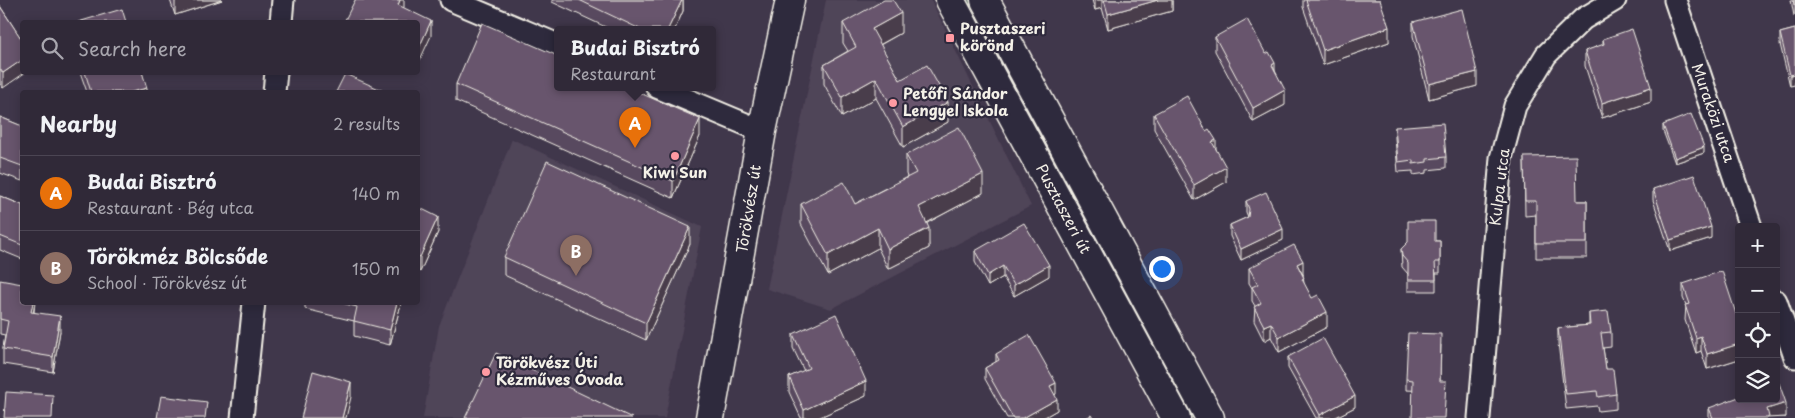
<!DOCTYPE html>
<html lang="en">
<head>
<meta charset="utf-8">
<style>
  :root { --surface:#302938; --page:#383140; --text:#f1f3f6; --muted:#a8a6ae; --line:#4b4553; --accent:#d6ab8b }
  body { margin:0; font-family:"Playpen Sans",sans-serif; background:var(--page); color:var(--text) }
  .controls { position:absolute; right:15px; bottom:15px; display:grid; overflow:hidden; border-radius:5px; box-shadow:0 2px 12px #0003 }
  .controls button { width:45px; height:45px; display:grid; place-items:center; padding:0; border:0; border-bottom:1px solid var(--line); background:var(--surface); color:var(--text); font:25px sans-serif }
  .you { position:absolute; left:1161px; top:268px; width:18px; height:18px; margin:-12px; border:4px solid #fff; border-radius:50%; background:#1a73e8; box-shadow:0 0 0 8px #1a73e833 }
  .badge { display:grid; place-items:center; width:32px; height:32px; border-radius:50%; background:var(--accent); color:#fff; font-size:16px; font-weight:700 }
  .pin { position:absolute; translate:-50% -41px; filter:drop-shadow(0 1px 2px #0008) }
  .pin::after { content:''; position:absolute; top:26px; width:18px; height:15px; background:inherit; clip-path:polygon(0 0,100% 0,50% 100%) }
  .popup { position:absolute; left:554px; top:26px; width:162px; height:65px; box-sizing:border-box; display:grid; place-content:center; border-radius:5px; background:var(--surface); filter:drop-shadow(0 1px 4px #0005); font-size:16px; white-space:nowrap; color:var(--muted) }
  .popup b { font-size:19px; color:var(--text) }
  .popup::after { content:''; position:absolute; left:50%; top:100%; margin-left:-10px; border:10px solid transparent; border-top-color:var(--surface) }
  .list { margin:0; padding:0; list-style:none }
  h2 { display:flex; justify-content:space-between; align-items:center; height:65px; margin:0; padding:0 20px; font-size:21px }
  h2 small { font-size:16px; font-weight:400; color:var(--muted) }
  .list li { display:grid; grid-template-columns:32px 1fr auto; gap:15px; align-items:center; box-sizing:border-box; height:75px; padding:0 20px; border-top:1px solid var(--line) }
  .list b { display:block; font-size:19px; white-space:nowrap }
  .list p { margin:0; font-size:16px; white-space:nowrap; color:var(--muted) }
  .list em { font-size:16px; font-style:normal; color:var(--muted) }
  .icon { flex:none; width:28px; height:28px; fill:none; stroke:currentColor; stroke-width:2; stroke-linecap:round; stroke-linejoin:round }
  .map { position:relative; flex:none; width:1795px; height:418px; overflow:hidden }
  .search { position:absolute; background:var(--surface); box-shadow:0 2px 12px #0003; left:20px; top:20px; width:400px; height:55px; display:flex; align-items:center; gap:12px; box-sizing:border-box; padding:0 18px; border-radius:5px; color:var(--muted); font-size:19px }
  .panel { position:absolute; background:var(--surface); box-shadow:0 2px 12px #0003; left:20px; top:90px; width:400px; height:215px; border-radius:5px }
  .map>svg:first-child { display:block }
  .built { fill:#4f4458 }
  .green { fill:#556862; stroke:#a4aca5 }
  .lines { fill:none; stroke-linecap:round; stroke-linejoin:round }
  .street-casing { stroke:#f4f1e8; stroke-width:25 }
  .secondary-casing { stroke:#f4f1e8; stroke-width:31 }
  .street { stroke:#2f2a3d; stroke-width:21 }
  .secondary { stroke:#2f2a3d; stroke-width:28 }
  .wall { fill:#59495e; stroke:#f4f1e8 }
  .shaded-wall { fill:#493c4c; stroke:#f4f1e8 }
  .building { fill:#68556d; stroke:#f4f1e8 }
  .poi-dot { fill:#ff9aa2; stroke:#2f2a3d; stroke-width:2 }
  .labels { text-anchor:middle; stroke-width:4.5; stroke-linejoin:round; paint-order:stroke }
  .poi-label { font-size:15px; font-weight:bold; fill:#f4f1e8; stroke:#2f2a3d; text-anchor:start }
  .street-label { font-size:15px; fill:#f4f1e8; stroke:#2f2a3d }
</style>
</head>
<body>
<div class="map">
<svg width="1795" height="418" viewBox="0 0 1795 418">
  <rect width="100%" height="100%" fill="#40374b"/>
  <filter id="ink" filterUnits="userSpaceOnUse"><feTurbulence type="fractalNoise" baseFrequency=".02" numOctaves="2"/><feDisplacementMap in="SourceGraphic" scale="10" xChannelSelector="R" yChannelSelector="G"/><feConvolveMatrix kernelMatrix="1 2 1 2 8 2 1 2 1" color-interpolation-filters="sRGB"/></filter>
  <g filter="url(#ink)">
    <g class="built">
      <path d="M826,0H931L1031,206L831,309L767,289Z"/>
      <path d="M512,139L702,227L665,418H423L439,326Z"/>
    </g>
    <path class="green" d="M961,0H973L1197,418H1187Z"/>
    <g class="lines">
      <defs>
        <g id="street">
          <path d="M451,0L558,45"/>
          <path d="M1675,0L1751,227"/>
          <path d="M281,22L283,0"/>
          <path d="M657,87L762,131"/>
          <path d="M274,92L276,72"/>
          <path d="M1776,301L1795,357"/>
          <path d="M242,418L254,302"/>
          <path d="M1479,418L1501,158L1515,106L1546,55L1583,19L1615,0"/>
        </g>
        <g id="secondary">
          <path d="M950,0L1176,418"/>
          <path d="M985,0L1210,418"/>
          <path d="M710,418L762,131L790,0"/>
        </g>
      </defs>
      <use href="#street" class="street-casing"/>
      <use href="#secondary" class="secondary-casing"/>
      <use href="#street" class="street"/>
      <use href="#secondary" class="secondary"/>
    </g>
    <g class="wall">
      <path d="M170,0H222L175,15Z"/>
      <path d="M552,0H683V11L675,29H610L552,2Z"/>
      <path d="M1092,0H1172V11L1108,29L1102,8L1095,10Z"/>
      <path d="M1303,0H1380L1389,42L1323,65L1303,7Z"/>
      <path d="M1791,0H1795V15L1794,16Z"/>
      <path d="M0,6L22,40L3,88L0,84Z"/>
      <path d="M1413,22L1477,86L1429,99L1413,36Z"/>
      <path d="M843,23L901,33L880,45L900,80L948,122L903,147L876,98L842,117L824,84V65L848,51L843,43Z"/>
      <path d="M1795,29L1790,86L1780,44V33Z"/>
      <path d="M1215,37L1285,105L1253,122L1215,51Z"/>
      <path d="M1603,39L1651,102L1602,118L1585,66V51L1603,45Z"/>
      <path d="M80,72H142L147,92H87Z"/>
      <path d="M456,84L700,136L673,198L456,101Z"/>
      <path d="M1154,114L1216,149L1226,182L1194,200L1154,129Z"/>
      <path d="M0,117L22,126V181L0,173Z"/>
      <path d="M1663,125L1704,153L1675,163L1663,131Z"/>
      <path d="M1395,127L1446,157V168L1427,170V173L1413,175V171L1398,172L1395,138Z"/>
      <path d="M906,155L983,193L927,223L929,248L888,269L878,248L828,275L801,224V204H855L907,177L906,174Z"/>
      <path d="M1524,157L1577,201H1587V258H1536V215L1525,216Z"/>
      <path d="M1653,189L1711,238L1670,251L1653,200Z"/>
      <path d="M0,196L22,205V259L0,250Z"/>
      <path d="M1246,201L1283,240L1241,260L1230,236V225L1248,217L1246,212Z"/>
      <path d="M418,207L438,232L420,272L418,271Z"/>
      <path d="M1435,241H1440V273H1436V291H1408V274L1402,267L1401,249Z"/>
      <path d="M690,244L646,340L504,275V257Z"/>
      <path d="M975,251L1049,276L1014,296L1003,277L988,286L975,262Z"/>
      <path d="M1249,268L1303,274L1304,284L1327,327L1279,352L1271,337L1264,341L1254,321L1255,306L1252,301V288L1249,283Z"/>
      <path d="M0,280L22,302H35L34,312L60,331L53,372L3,364V349L5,335L0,334Z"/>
      <path d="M1683,284L1739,323V359L1707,369L1701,351L1696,353L1685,320L1686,305L1683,298Z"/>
      <path d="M305,302H401V304L390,345L354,336V321L305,309Z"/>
      <path d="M1589,313L1611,332V347L1603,348L1606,369L1616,394V409L1598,411L1597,406L1566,409L1558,343V328L1589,325Z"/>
      <path d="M793,334L866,396L818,418H801L789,392V377L804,371L793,348Z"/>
      <path d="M1441,345L1440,381L1446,392L1406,390V379Z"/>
      <path d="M996,354L1056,394L1054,395L1057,410L1043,418H1007L985,379V368L996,362Z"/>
      <path d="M1288,357L1355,407L1334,418H1316L1288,368Z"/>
      <path d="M1709,408L1786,417L1709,418Z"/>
    </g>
    <g class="shaded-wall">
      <path d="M177,0H222L175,15V1Z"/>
      <path d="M400,0H404V7L398,20V5Z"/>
      <path d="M682,0H683V11L675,29H668Z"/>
      <path d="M1095,0H1102V8L1095,10Z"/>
      <path d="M1158,0H1172V11L1108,29V14Z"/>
      <path d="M901,13V33L872,49V29Z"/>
      <path d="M431,21V36L418,64V50Z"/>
      <path d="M1389,27V42L1323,65V50Z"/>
      <path d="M22,60V72H26L3,88V73Z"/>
      <path d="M1275,63V78L1272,65Z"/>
      <path d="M1477,72V86L1429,99V84Z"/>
      <path d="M1795,74V85L1790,86V75Z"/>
      <path d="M876,78V98L842,117V97Z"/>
      <path d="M1651,87V102L1602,118V103Z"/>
      <path d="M147,88V92H131Z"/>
      <path d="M1285,90V105L1253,122V108Z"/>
      <path d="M948,102V122L903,147V127Z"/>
      <path d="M700,119V136L673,198V181Z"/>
      <path d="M1216,140V155L1212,142Z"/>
      <path d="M1704,147V153L1675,163V158Z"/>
      <path d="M1226,167V182L1194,200V185Z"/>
      <path d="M983,174V193L919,227V207Z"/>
      <path d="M438,217V232L420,272V257Z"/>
      <path d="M690,227V244L646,340V323Z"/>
      <path d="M1711,227V238L1670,251V240Z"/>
      <path d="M878,228V248L828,275V255Z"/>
      <path d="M929,228V248L888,269V249Z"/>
      <path d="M1283,229V240L1241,260V249Z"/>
      <path d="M1303,261V275L1297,264Z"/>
      <path d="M1049,265V276L1014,296V285Z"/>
      <path d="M1003,266V277L988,286V275Z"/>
      <path d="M33,302H35L31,326V312Z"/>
      <path d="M397,302H401V304L390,345V330Z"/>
      <path d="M1327,312V327L1279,352V337Z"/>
      <path d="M60,316V331L53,372V357Z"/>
      <path d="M1271,323V337L1264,341V326Z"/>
      <path d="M1701,336V351L1696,353V338Z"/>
      <path d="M1739,344V359L1707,369V354Z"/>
      <path d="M866,381V396L818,418H804V410Z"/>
      <path d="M351,382V397L346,418H342Z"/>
      <path d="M1056,383V394L1050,397V386Z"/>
      <path d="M1355,396V407L1334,418H1320V415Z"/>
      <path d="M1057,399V410L1043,418H1023Z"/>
      <path d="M1786,403V417L1767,418V409Z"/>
    </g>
    <g class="building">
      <path d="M355,0H400L398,5L431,21L418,50V22H344Z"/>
      <path d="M579,0H682L668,29H640Z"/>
      <path d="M884,0H893L901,13L872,29L900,80L927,65L948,102L903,127L876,78L842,97L824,65L856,47L843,23Z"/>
      <path d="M1104,0H1158L1108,14Z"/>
      <path d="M1306,0H1380L1389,27L1323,50Z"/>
      <path d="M1793,0H1795V4L1794,5Z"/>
      <path d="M0,6L22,40V60L3,73L0,69Z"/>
      <path d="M122,9L126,22H78Z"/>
      <path d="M1462,9L1477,72L1429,84L1413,22Z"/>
      <path d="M1247,19L1266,54L1269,52L1275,63L1272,65L1285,90L1253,108L1215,37Z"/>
      <path d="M482,23L558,56V87H626L700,119L673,181L456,84Z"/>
      <path d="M1632,29L1651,87L1602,103L1585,51L1604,44L1603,39Z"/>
      <path d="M1795,29V74L1790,75L1780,33Z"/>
      <path d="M85,72H142L147,88L131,92H91Z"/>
      <path d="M345,74L386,92H336Z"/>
      <path d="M1187,96L1206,131L1209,129L1216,140L1212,142L1226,167L1194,185L1154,114Z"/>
      <path d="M1691,114L1704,147L1675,158L1663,125Z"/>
      <path d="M0,117L22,126V166L0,158Z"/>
      <path d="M1443,123L1446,157L1427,159V162L1413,164V160L1398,162L1395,127Z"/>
      <path d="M959,127L983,174L919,207L929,228L888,249L878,228L828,255L801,204L844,182L855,204L916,173L906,155Z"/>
      <path d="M1576,156L1577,201H1587V243H1536V201H1525L1524,157Z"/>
      <path d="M547,161L690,227L646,323L504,257Z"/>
      <path d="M1694,175L1711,227L1670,240L1653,189Z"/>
      <path d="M1266,192L1283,229L1241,249L1230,225L1248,217L1249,209L1246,201Z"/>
      <path d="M0,196L22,205V245L0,236Z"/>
      <path d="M418,207L438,217L420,257L418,256Z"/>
      <path d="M1408,221H1435V241H1440V262H1435L1436,280H1408V263L1402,256L1401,249L1408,242Z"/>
      <path d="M1024,223L1049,265L1014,285L1003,266L988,275L975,251Z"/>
      <path d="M1294,245L1303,261L1297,264L1304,278L1302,279L1312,298L1318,295L1327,312L1279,337L1271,323L1264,326L1254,307L1261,303L1252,287L1258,284L1249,268Z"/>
      <path d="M1722,271L1739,323V344L1707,354L1701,336L1696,338L1685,305L1690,304L1683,284Z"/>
      <path d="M0,280L22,284V302H33L31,312L60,316L53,357L3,349L8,321L0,319Z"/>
      <path d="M338,302H397L390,330L354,321L357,307Z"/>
      <path d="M1608,311L1611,332L1601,333L1606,369H1613L1616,394L1598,397L1597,391L1566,394L1558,328L1590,325L1589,313Z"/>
      <path d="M836,314L866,381L804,410L789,377L809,368L793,334Z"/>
      <path d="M1408,333L1441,334L1440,381H1446L1444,418H1412L1413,380L1406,379Z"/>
      <path d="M1029,335L1056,383L1050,386L1057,399L1023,418H1013L985,368L999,360L996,354Z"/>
      <path d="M1323,338L1355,396L1320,415L1288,357Z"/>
      <path d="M496,353L632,418H465Z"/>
      <path d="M313,371L351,382L342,418H301Z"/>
      <path d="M1779,383L1786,403L1767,409L1769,417L1767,418H1713L1709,408L1739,397V399H1776V384Z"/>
      <path d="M6,392L53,395L52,418H4Z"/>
      <path d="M161,396L207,402L205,418H157Z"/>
      <path d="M1091,415L1093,418H1086Z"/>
    </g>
  </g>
  <g class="poi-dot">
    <rect x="945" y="33" width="10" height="10" rx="2.5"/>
    <circle cx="893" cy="103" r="5"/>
    <circle cx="675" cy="156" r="5"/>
    <circle cx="486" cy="372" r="5"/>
  </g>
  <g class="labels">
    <g class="poi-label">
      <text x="960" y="34">Pusztaszeri<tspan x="960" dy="17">körönd</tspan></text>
      <text x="903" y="99">Petőfi Sándor<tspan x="903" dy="17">Lengyel Iskola</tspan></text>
      <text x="675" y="178" text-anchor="middle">Kiwi Sun</text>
      <text x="496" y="368">Törökvész Úti<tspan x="496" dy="17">Kézműves Óvoda</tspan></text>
    </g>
    <g class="street-label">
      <text transform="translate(1713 113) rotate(71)" y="5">Muraközi utca</text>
      <text transform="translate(1500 187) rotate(-83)" y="5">Kulpa utca</text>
      <text transform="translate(749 209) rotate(-81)" y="5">Törökvész út</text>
      <text transform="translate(1063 209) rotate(62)" y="5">Pusztaszeri út</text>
    </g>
  </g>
</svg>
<div class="controls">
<button>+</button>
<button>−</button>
<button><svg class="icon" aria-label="locate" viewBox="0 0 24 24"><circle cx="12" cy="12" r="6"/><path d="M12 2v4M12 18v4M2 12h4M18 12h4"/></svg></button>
<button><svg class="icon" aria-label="layers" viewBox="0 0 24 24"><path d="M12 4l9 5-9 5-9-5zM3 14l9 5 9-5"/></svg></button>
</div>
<div class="you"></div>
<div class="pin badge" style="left:635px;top:148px;background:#e8710a">A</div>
<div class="popup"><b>Budai Bisztró</b>Restaurant</div>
<div class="pin badge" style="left:576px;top:276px;background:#8d6e63">B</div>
<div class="search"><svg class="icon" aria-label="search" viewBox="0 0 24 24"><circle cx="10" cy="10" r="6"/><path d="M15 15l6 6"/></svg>Search here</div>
<section class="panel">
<h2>Nearby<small>2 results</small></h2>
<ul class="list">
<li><span class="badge" style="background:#e8710a">A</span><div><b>Budai Bisztró</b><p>Restaurant · Bég utca</p></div><em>140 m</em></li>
<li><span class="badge" style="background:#8d6e63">B</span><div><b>Törökméz Bölcsőde</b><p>School · Törökvész út</p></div><em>150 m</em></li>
</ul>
</section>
</div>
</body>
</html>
